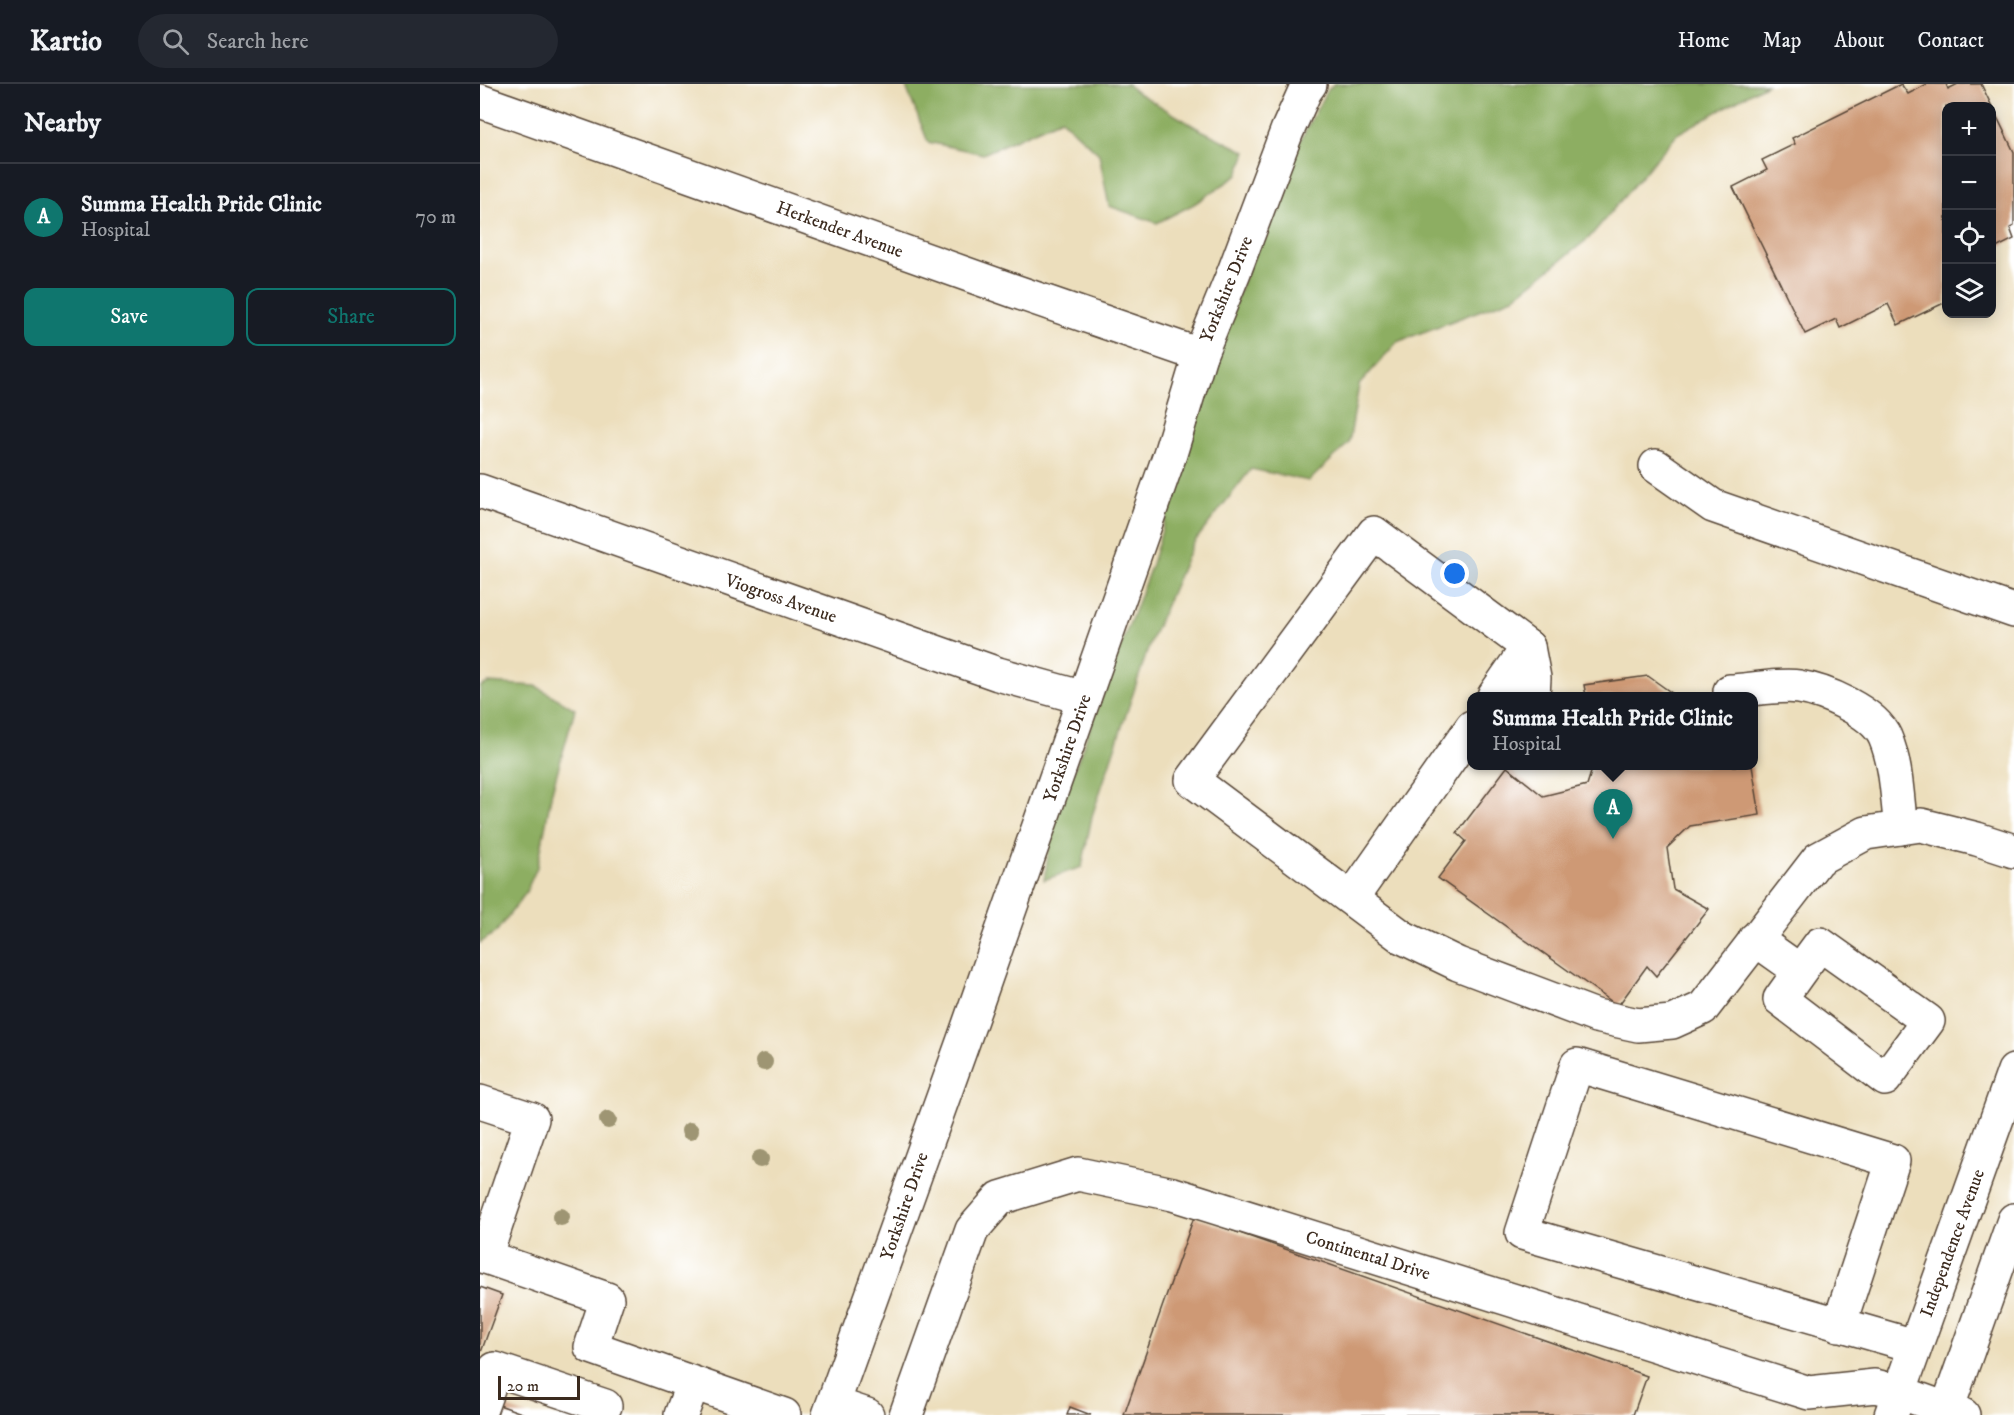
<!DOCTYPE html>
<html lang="en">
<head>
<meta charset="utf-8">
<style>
  :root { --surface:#171b24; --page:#242831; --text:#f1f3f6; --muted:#9ea1a6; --line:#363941; --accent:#0f766e }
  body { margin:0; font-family:"IM FELL DW Pica",serif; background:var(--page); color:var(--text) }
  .controls { position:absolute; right:18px; top:18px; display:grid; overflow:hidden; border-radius:12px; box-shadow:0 3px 15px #0003 }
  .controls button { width:54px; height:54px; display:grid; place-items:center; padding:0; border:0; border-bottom:2px solid var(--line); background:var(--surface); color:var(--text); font:30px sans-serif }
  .scale { position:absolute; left:18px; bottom:15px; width:82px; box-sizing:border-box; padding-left:6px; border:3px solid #3b2a1e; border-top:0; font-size:16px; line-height:21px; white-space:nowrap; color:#3b2a1e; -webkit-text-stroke:4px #fff; paint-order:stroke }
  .you { position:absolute; left:975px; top:490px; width:21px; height:21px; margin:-15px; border:4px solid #fff; border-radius:50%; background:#1a73e8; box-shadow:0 0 0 9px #1a73e833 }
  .badge { display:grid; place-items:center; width:39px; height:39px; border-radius:50%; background:var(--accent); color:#fff; font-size:20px; font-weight:700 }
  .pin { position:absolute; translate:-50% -50px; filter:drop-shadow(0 2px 3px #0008) }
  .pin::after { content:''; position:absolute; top:32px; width:21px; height:18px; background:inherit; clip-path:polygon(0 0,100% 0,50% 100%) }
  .popup { position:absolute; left:987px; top:608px; width:291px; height:78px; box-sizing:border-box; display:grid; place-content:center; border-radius:12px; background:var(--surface); filter:drop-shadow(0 2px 4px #0005); font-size:20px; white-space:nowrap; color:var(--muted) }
  .popup b { font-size:22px; color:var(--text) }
  .popup::after { content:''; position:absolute; left:50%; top:100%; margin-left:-12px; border:12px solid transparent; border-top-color:var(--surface) }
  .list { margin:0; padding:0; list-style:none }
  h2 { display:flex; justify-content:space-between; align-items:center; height:78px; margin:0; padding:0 24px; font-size:26px }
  h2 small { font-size:20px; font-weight:400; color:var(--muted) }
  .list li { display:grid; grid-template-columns:39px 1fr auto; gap:18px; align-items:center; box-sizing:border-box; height:108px; padding:0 24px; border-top:2px solid var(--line) }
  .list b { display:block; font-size:22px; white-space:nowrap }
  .list p { margin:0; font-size:20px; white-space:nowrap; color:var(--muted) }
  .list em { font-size:20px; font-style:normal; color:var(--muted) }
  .actions { display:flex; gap:12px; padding:18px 24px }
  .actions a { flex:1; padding:14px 0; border:2px solid var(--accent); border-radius:12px; text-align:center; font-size:21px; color:var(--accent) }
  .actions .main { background:var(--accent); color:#fff }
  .icon { flex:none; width:33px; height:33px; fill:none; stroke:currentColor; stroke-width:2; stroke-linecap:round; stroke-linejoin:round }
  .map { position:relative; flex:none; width:1534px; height:1331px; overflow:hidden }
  header { display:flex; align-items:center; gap:36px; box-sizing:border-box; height:84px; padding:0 30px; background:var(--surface); border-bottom:2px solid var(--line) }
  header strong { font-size:28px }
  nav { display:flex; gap:33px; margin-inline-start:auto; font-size:21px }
  .search { width:420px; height:54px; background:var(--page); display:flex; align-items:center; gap:15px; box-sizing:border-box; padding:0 21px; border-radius:33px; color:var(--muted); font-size:22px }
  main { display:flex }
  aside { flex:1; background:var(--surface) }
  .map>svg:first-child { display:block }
  .forest { fill:#8dae62; stroke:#646c40; stroke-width:1.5 }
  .building { fill:#ce9975 }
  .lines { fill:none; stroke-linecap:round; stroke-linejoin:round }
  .minor-casing { stroke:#564536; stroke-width:36 }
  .minor { stroke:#fff; stroke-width:33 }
  .tree { fill:#9e9573 }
  .labels { text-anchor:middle; stroke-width:4.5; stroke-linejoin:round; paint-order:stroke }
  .street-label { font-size:18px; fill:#3b2a1e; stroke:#fff }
</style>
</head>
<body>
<header>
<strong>Kartio</strong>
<div class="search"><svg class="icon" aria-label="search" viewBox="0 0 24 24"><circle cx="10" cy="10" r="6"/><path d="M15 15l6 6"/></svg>Search here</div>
<nav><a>Home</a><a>Map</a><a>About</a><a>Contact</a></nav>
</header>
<main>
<aside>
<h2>Nearby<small></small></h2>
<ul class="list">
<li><span class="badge">A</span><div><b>Summa Health Pride Clinic</b><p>Hospital</p></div><em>70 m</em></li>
</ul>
<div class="actions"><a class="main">Save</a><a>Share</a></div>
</aside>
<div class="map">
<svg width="1534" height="1331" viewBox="0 0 1534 1331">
  <rect width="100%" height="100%" fill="#fff"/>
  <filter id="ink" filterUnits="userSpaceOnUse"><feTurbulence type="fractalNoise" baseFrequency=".0167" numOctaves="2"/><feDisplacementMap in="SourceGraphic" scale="12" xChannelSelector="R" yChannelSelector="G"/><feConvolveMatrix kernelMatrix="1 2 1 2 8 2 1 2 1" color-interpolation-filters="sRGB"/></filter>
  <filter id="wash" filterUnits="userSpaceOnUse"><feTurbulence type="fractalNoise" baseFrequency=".008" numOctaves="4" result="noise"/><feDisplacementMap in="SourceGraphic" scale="24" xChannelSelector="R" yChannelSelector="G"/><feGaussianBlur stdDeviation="1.35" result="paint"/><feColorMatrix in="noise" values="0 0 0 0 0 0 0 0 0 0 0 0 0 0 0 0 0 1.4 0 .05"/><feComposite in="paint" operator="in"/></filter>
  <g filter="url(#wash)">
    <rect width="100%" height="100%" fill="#ecdebc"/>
    <g class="forest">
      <path d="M425,0H648L653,6L717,44L766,68L758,91L714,120L677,139L629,122L619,70L581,35L503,70L448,58Z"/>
      <path d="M854,0H1287L1197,50L1109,154L1033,214L917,258L879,301L869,359L829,397L771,385L712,461L671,556L612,732L602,783L564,796L573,742L672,480L726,299L801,93L846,8Z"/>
      <path d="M8,599L56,602L95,625L72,707L58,781L45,810L16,848L0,859V603Z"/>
    </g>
    <g id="blocks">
      <g class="building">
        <path d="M1421,0L1428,10L1447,0H1466L1468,5L1478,0H1501L1534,68V142L1530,144L1534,155L1512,166V22H1466V218L1418,241L1408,220L1360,244L1356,235L1325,250L1253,103L1287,86L1282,76L1315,60L1312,54Z"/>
        <path d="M1168,592L1196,612H1106L1104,601Z"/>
        <path d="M1113,682H1272L1280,731L1210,742L1187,764L1193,805L1229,825L1176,892L1167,882L1138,922L958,794L986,757L977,749L1027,683L1063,712L1107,701Z"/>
        <path d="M714,1133L1167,1292L1153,1331H644Z"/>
        <path d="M0,1203L22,1211L0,1271Z"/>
        <path d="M8,1317L47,1331H3Z"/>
        <path d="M590,1323L611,1331H587Z"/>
      </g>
    </g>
  </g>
  <g filter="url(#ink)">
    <use href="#blocks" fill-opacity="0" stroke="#564536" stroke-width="1.5"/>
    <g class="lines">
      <defs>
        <g id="minor">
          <path d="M0,17L534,207L720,271"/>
          <path d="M1176,382L1233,422L1534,527"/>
          <path d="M0,407L518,590L604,614"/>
          <path d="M1048,563L1054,594L1053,612"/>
          <path d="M1250,607C1268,606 1304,600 1319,603C1345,607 1394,628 1405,653C1417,681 1417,715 1421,744"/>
          <path d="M1014,612L1048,563L894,449L712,696L922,853L978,880L1116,932L1158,941L1192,938L1223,924L1338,775L1386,749L1441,741L1497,755L1534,767"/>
          <path d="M872,814L992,643"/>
          <path d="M1275,855L1320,887L1300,915L1405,995L1448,937L1340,860L1320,887"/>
          <path d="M0,1018L52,1035L5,1173"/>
          <path d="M0,1171L127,1215L111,1263L304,1331"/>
          <path d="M1359,1241L1413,1077L1097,981L1042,1149L1435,1262"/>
          <path d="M354,1320L387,1331"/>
          <path d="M0,1327L15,1285L125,1322"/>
          <path d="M201,1331L213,1299"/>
          <path d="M349,1331L483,958L690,370L720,271L754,188L807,47L825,7L830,0"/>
          <path d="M426,1331L492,1146L520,1114L598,1090L693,1110L1329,1309L1395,1302L1419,1308L1483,1331"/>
          <path d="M1411,1331L1534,987"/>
          <path d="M1465,1331L1534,1136"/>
        </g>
      </defs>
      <use href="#minor" class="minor-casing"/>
      <use href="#minor" class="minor"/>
    </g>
    <g class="tree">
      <circle cx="284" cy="978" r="9"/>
      <circle cx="128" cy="1036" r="9"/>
      <circle cx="210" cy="1047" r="9"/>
      <circle cx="280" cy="1075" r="9"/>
      <circle cx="81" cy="1133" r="9"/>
    </g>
  </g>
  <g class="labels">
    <g class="street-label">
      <text transform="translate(360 145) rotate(20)" y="6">Herkender Avenue</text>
      <text transform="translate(746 205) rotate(-68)" y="6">Yorkshire Drive</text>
      <text transform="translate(301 514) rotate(19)" y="6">Viogross Avenue</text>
      <text transform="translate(587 664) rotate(-71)" y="6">Yorkshire Drive</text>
      <text transform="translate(424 1122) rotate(-71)" y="6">Yorkshire Drive</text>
      <text transform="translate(1472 1159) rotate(-70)" y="6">Independence Avenue</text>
      <text transform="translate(888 1171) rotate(17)" y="6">Continental Drive</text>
    </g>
  </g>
</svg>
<div class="controls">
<button>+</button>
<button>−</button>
<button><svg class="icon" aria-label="locate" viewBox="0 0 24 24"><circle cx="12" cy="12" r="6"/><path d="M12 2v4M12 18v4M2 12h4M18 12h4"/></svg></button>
<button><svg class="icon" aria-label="layers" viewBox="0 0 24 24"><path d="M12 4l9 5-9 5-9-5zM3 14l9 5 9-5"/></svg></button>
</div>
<div class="scale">20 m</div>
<div class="you"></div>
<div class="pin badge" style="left:1133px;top:755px">A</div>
<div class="popup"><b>Summa Health Pride Clinic</b>Hospital</div>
</div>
</main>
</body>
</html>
